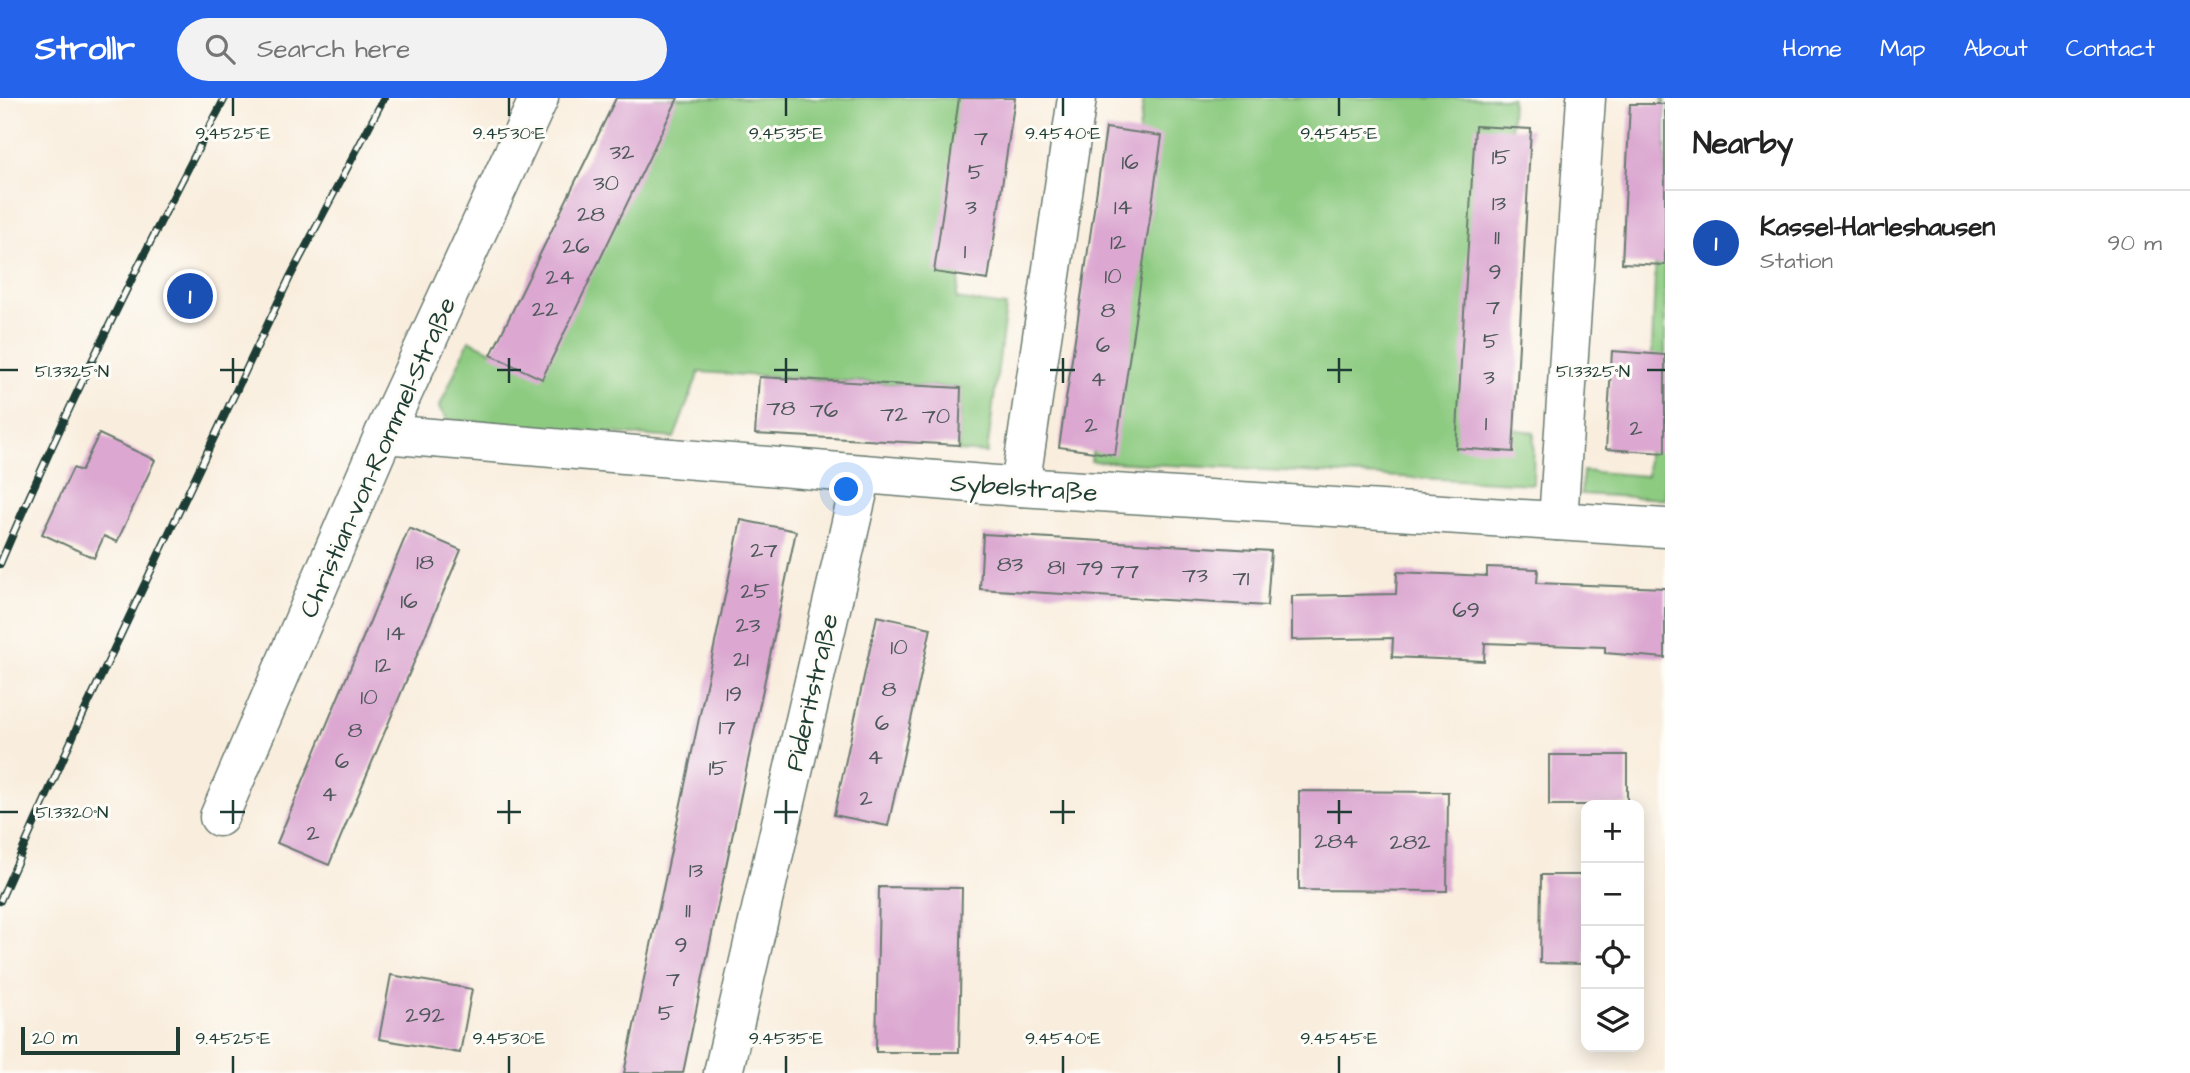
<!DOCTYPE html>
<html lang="en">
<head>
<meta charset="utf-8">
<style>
  :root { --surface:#fff; --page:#f2f2f2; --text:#222; --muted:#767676; --line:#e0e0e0; --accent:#2563eb }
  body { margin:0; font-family:"Architects Daughter",sans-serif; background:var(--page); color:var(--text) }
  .controls { position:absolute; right:21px; bottom:21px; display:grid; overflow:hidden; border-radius:14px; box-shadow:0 4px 18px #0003 }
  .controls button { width:63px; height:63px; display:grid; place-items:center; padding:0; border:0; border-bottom:2px solid var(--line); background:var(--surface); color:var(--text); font:35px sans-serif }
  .scale { position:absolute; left:21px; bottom:18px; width:159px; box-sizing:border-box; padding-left:7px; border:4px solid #1f3d34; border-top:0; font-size:19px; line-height:24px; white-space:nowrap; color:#1f3d34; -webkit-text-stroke:5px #fdfcf7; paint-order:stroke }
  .you { position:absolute; left:847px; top:392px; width:24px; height:24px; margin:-18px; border:5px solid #fff; border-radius:50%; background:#1a73e8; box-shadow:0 0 0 10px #1a73e833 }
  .badge { display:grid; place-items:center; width:46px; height:46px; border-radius:50%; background:var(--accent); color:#fff; font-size:23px; font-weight:700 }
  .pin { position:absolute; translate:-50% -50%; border:4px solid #fff; box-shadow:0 2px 7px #0006 }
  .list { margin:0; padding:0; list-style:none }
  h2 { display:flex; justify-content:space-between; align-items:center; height:91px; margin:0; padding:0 28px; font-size:30px }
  h2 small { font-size:23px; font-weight:400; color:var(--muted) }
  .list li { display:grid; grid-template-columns:46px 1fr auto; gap:21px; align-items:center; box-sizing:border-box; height:105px; padding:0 28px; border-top:2px solid var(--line) }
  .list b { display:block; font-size:26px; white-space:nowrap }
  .list p { margin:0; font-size:23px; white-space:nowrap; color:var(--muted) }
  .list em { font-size:23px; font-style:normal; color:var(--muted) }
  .icon { flex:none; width:38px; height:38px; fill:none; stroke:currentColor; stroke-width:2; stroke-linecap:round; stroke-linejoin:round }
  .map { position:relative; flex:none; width:1665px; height:975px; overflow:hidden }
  header { display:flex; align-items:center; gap:42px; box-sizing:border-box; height:98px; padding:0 35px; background:var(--accent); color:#fff }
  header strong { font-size:33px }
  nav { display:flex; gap:38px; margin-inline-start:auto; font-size:24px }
  .search { width:490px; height:63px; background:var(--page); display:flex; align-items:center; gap:18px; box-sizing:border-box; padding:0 24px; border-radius:38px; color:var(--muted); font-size:26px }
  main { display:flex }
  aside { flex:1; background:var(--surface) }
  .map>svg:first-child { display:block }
  .green { fill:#8dcb81; stroke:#56845a; stroke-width:2 }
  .building { fill:#dca8d1 }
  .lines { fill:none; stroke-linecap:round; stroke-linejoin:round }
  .street-casing { stroke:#6b7b70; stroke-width:41 }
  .street { stroke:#fff; stroke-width:38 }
  .rail-casing { stroke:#1f3d34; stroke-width:8 }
  .rail { stroke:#fdfcf7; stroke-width:5; stroke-dasharray:16; stroke-linecap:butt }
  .ticks { fill:none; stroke:#1f3d34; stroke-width:2.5 }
  .labels { text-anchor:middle; stroke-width:6; stroke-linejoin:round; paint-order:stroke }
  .number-label { font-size:23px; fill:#4e585b }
  .street-label { font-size:26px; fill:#1f3d34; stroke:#fdfcf7 }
  .ticks-label { font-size:18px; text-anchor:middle; fill:#1f3d34; stroke:#fdfcf7; stroke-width:6; stroke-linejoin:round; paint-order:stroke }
</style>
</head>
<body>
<header>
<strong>Strollr</strong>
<div class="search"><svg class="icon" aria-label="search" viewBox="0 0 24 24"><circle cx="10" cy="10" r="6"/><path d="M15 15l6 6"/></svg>Search here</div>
<nav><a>Home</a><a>Map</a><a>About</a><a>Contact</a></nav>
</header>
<main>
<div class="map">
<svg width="1665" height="975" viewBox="0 0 1665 975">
  <rect width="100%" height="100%" fill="#fdfcf7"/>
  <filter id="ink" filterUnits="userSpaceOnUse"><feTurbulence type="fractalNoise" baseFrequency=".0143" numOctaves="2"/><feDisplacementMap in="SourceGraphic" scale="14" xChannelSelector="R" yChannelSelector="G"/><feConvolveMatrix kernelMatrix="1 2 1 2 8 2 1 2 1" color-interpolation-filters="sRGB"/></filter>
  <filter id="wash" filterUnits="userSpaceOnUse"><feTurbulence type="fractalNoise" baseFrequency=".00686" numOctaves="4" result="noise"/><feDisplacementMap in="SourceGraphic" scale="28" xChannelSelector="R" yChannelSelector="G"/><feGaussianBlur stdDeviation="1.57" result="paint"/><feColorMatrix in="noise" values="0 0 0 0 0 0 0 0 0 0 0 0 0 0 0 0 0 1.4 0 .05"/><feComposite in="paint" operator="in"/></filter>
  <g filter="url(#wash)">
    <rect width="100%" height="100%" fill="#f9eede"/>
    <g class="green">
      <path d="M655,0H991L956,201L1006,208L987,355L958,353L961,290L699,274L674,340L448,322L439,310L469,242L529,271Z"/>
      <path d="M1144,0H1512L1495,329L1534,334L1533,386L1091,363Z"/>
      <path d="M1662,0H1665V401L1581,396L1583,373L1647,378Z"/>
    </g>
    <g id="blocks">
      <g class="building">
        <path d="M616,0H678L542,281L491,257Z"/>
        <path d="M959,0H1015L988,182L934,174Z"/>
        <path d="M1630,6H1665V167L1622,165Z"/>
        <path d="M1475,28L1531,31L1513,354L1456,350Z"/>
        <path d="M1106,30L1162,38L1115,357L1059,349Z"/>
        <path d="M1612,253L1665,257V355L1606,351Z"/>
        <path d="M759,279L961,290L959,347L755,336Z"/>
        <path d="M99,336L155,362L117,444L104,438L94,460L42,436L73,370L81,373Z"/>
        <path d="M741,422L796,433L705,869L683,975H624Z"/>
        <path d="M409,430L461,452L329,767L277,745Z"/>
        <path d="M983,436L1271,453L1267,508L980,491Z"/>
        <path d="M1487,469L1538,471L1537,485L1665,490V560L1605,555V549L1485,545L1484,563L1392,559L1393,540L1292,542V498L1396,496L1397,474L1487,478Z"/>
        <path d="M877,518L931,530L888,728L834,717Z"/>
        <rect x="1549" y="657" width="78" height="50"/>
        <path d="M1299,693L1448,694L1447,793L1299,792Z"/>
        <path d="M1541,777H1586V866L1540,865Z"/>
        <path d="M879,789L962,790L959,954H876Z"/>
        <path d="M391,877L472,891L460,955L379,941Z"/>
      </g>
    </g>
  </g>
  <g filter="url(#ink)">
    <use href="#blocks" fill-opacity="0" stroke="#6b7b70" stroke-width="2"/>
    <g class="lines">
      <defs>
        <g id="street">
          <path d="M384,336L1020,389L1665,430"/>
          <path d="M1020,389L1077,0"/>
          <path d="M1558,423L1586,0"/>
          <path d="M219,719L384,336L539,0"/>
          <path d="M723,975L862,377"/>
        </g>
      </defs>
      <use href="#street" class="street-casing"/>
      <use href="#street" class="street"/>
      <defs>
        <g id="rail">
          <path d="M0,466C68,307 144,152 225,0"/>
          <path d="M0,803L79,625L290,179L384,0"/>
        </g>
      </defs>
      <use href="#rail" class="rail-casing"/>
      <use href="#rail" class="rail"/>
    </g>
  </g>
  <path class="ticks" d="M233,0V18M509,0V18M786,0V18M1063,0V18M1339,0V18M233,260V285M509,260V285M786,260V285M1063,260V285M1339,260V285M0,272H18M220,272H245M497,272H521M774,272H798M1050,272H1075M1327,272H1352M1647,272H1665M233,702V726M509,702V726M786,702V726M1063,702V726M1339,702V726M0,714H18M220,714H245M497,714H521M774,714H798M1050,714H1075M1327,714H1352M233,958V975M509,958V975M786,958V975M1063,958V975M1339,958V975"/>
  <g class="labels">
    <g class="number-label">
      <text x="981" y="47">7</text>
      <text x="622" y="61">32</text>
      <text x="1501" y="66">15</text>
      <text x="1130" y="71">16</text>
      <text x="976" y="81">5</text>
      <text x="606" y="92">30</text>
      <text x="1499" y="112">13</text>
      <text x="971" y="116">3</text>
      <text x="1123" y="116">14</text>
      <text x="591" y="123">28</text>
      <text x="1497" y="146">11</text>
      <text x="1118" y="151">12</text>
      <text x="576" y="155">26</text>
      <text x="965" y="160">1</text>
      <text x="1495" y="181">9</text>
      <text x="1113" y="185">10</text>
      <text x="560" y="186">24</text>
      <text x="1493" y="216">7</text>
      <text x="545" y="218">22</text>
      <text x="1108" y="219">8</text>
      <text x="1491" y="250">5</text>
      <text x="1103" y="254">6</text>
      <text x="1489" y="286">3</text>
      <text x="1098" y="288">4</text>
      <text x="781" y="317">78</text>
      <text x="824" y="319">76</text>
      <text x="894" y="323">72</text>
      <text x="936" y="325">70</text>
      <text x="1486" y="332">1</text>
      <text x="1091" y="334">2</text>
      <text x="1636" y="337">2</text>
      <text x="764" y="459">27</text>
      <text x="425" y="471">18</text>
      <text x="1010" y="473">83</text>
      <text x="1056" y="476">81</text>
      <text x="1090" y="477">79</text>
      <text x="1125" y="480">77</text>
      <text x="1195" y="484">73</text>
      <text x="1241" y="487">71</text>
      <text x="755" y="500">25</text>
      <text x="409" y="510">16</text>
      <text x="1466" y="519">69</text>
      <text x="748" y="534">23</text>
      <text x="396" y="542">14</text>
      <text x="899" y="556">10</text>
      <text x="741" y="568">21</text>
      <text x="383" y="574">12</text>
      <text x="889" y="598">8</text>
      <text x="734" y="603">19</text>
      <text x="369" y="606">10</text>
      <text x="882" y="632">6</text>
      <text x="727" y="636">17</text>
      <text x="355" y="639">8</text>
      <text x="875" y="666">4</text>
      <text x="342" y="670">6</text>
      <text x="718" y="677">15</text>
      <text x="329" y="703">4</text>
      <text x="866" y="707">2</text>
      <text x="313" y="742">2</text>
      <text x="1336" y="750">284</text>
      <text x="1410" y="751">282</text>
      <text x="696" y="779">13</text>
      <text x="688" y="819">11</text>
      <text x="681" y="854">9</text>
      <text x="673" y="888">7</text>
      <text x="666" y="922">5</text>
      <text x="425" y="924">292</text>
    </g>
    <g class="street-label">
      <text transform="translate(377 359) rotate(-66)" y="9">Christian-von-Rommel-Straße</text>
      <text transform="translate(1024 389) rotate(4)" y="9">Sybelstraße</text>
      <text transform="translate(811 594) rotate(-77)" y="9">Pideritstraße</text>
    </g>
  </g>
  <g class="ticks-label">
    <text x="233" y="41">9.4525°E</text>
    <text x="509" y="41">9.4530°E</text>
    <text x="786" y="41">9.4535°E</text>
    <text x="1063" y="41">9.4540°E</text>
    <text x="1339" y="41">9.4545°E</text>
    <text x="72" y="279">51.3325°N</text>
    <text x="1593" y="279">51.3325°N</text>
    <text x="72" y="720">51.3320°N</text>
    <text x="233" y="946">9.4525°E</text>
    <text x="509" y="946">9.4530°E</text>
    <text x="786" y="946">9.4535°E</text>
    <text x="1063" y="946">9.4540°E</text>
    <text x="1339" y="946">9.4545°E</text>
  </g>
</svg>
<div class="controls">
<button>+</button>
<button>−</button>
<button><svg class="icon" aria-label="locate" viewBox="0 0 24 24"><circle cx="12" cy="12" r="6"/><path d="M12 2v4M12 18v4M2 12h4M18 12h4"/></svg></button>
<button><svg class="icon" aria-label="layers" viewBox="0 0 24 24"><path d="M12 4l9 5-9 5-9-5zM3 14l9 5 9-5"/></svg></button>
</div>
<div class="scale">20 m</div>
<div class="you"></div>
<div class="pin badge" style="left:190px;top:198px;background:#1a4fb4">1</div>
</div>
<aside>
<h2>Nearby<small></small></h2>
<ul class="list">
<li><span class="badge" style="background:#1a4fb4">1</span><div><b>Kassel-Harleshausen</b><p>Station</p></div><em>90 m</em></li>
</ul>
</aside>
</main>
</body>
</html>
